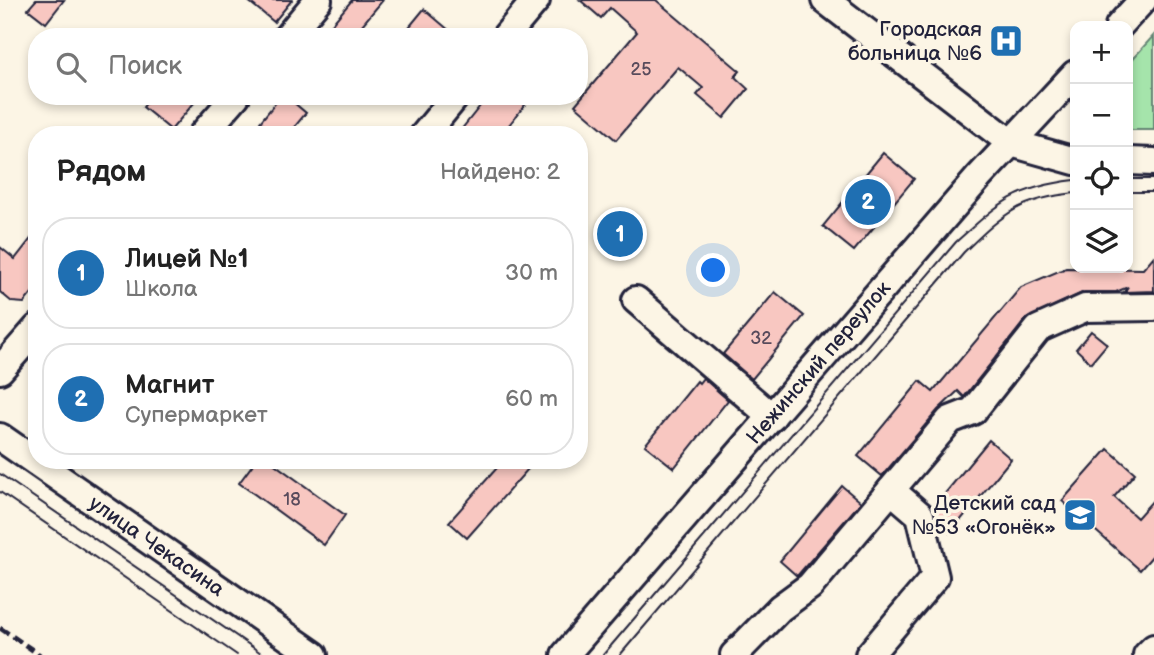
<!DOCTYPE html>
<html lang="ru">
<head>
<meta charset="utf-8">
<style>
  :root { --surface:#fff; --page:#f2f2f2; --text:#222; --muted:#767676; --line:#e0e0e0; --accent:#1f6fb2 }
  body { margin:0; font-family:"Balsamiq Sans",sans-serif; background:var(--page); color:var(--text) }
  .controls { position:absolute; right:21px; top:21px; display:grid; overflow:hidden; border-radius:14px; box-shadow:0 4px 10px #0003 }
  .controls button { width:63px; height:63px; display:grid; place-items:center; padding:0; border:0; border-bottom:2px solid var(--line); background:var(--surface); color:var(--text); font:35px sans-serif }
  .you { position:absolute; left:714px; top:271px; width:24px; height:24px; margin:-18px; border:5px solid #fff; border-radius:50%; background:#1a73e8; box-shadow:0 0 0 10px #1a73e833 }
  .badge { display:grid; place-items:center; width:46px; height:46px; border-radius:50%; background:var(--accent); color:#fff; font-size:23px; font-weight:700 }
  .pin { position:absolute; translate:-50% -50%; border:4px solid #fff; box-shadow:0 2px 7px #0006 }
  .list { margin:0; padding:0; list-style:none }
  h2 { display:flex; justify-content:space-between; align-items:center; height:91px; margin:0; padding:0 28px; font-size:30px }
  h2 small { font-size:23px; font-weight:400; color:var(--muted) }
  .list li { display:grid; grid-template-columns:46px 1fr auto; gap:21px; align-items:center; box-sizing:border-box; height:112px; margin:0 14px 14px; padding:0 14px; border:2px solid var(--line); border-radius:28px }
  .list b { display:block; font-size:26px; white-space:nowrap }
  .list p { margin:0; font-size:23px; white-space:nowrap; color:var(--muted) }
  .list em { font-size:23px; font-style:normal; color:var(--muted) }
  .icon { flex:none; width:38px; height:38px; fill:none; stroke:currentColor; stroke-width:2; stroke-linecap:round; stroke-linejoin:round }
  .map { position:relative; flex:none; width:1154px; height:655px; overflow:hidden }
  .search { position:absolute; background:var(--surface); box-shadow:0 4px 10px #0003; left:28px; top:28px; width:560px; height:77px; display:flex; align-items:center; gap:18px; box-sizing:border-box; padding:0 24px; border-radius:28px; color:var(--muted); font-size:26px }
  .panel { position:absolute; background:var(--surface); box-shadow:0 4px 10px #0003; left:28px; top:126px; width:560px; height:343px; border-radius:28px }
  .map>svg:first-child { display:block }
  .green { fill:#a5e4ab; stroke:#648373; stroke-width:2 }
  .building { fill:#f8c7c1; stroke:#22223b; stroke-width:2 }
  .lines { fill:none; stroke-linecap:round; stroke-linejoin:round }
  .minor-casing { stroke:#22223b; stroke-width:32 }
  .minor { stroke:#fcf5e5; stroke-width:26 }
  .tram { stroke:#22223b; stroke-width:2 }
  .rail { stroke:#22223b; stroke-width:5; stroke-dasharray:10 5; stroke-linecap:butt }
  .labels { text-anchor:middle; stroke-width:7; stroke-linejoin:round; paint-order:stroke }
  .number-label { font-size:18px; fill:#584b5c }
  .poi-label { font-size:21px; fill:#22223b; stroke:#fcf5e5; text-anchor:end }
  .street-label { font-size:21px; fill:#22223b; stroke:#fcf5e5 }
</style>
</head>
<body>
<div class="map">
<svg width="1154" height="655" viewBox="0 0 1154 655">
  <rect width="100%" height="100%" fill="#fcf5e5"/>
  <filter id="ink" filterUnits="userSpaceOnUse"><feTurbulence type="fractalNoise" baseFrequency=".0143" numOctaves="2"/><feDisplacementMap in="SourceGraphic" scale="14" xChannelSelector="R" yChannelSelector="G"/><feConvolveMatrix kernelMatrix="1 2 1 2 8 2 1 2 1" color-interpolation-filters="sRGB"/></filter>
  <g filter="url(#ink)">
    <path class="green" d="M1154,35V130H1128V64Z"/>
    <g class="building">
      <path d="M36,0H64L46,23L28,9Z"/>
      <path d="M247,0H292L274,22Z"/>
      <path d="M352,0H383L352,37H321Z"/>
      <path d="M580,0H656L740,71L735,77L748,89L724,118L697,95L703,88L678,67L616,140L575,105L637,32L610,8L601,18Z"/>
      <path d="M424,9L457,37H401Z"/>
      <path d="M152,96H200L171,130L143,107Z"/>
      <path d="M281,96H286L306,113L288,135H276L260,122Z"/>
      <path d="M488,96H532L501,135H457Z"/>
      <path d="M883,153L914,179L854,251L823,226Z"/>
      <path d="M37,231V287L24,303L12,302L0,292V247L15,259Z"/>
      <path d="M1154,256V291L1124,292L1128,287L1116,292H1084L1026,319L964,397L958,391L938,410L882,476L858,456L920,381L933,392L1021,287L1066,268L1143,269Z"/>
      <path d="M775,292L804,316L752,379L723,354Z"/>
      <path d="M1091,331L1107,344L1091,363L1076,349Z"/>
      <path d="M703,378L728,400L674,468L645,445L697,381L699,383Z"/>
      <path d="M989,440L1011,459L950,533L938,523L933,508Z"/>
      <path d="M1108,449L1135,473L1114,497L1137,518L1154,499V554L1140,570L1062,501Z"/>
      <path d="M256,460H269L345,515L324,545L239,483Z"/>
      <path d="M504,460H536L467,538L449,522Z"/>
      <path d="M842,486L861,502L797,576L780,561Z"/>
    </g>
    <g class="lines">
      <defs>
        <g id="minor">
          <path d="M825,0L1011,143L1075,161"/>
          <path d="M1119,26L1143,0"/>
          <path d="M287,37L318,0"/>
          <path d="M505,37L536,0"/>
          <path d="M202,135L236,96"/>
          <path d="M424,135L456,96"/>
          <path d="M1128,161L1154,162"/>
          <path d="M636,300L772,417"/>
          <path d="M0,370L37,328"/>
          <path id="s1" d="M0,437L314,655"/>
          <path id="s2" d="M565,655L979,177L1075,74"/>
          <path d="M734,655L780,608L810,586L950,420L973,411L1038,329L1085,308L1154,307"/>
          <path d="M869,655L935,577L920,515L891,490"/>
          <path d="M1147,655L1154,648"/>
        </g>
      </defs>
      <use href="#minor" class="minor-casing"/>
      <use href="#minor" class="minor"/>
      <g class="tram">
        <path d="M1128,179H1154"/>
        <path d="M1128,192H1154"/>
        <path d="M0,474L264,655"/>
        <path d="M0,492L237,655"/>
        <path d="M603,655L956,242C999,203 1015,187 1075,180"/>
        <path d="M620,655L964,252C1004,214 1018,199 1075,193"/>
      </g>
      <path class="rail" d="M0,628L40,655"/>
    </g>
  </g>
  <defs>
    <symbol id="hospital-square" viewBox="-11 -11 22 22"><rect x="-9" y="-9" width="18" height="18" rx="4" fill="#1f6fb2" stroke="#fcf5e5"/><path d="M-5-5h3v3.5h4V-5h3V5h-3V1.5h-4V5h-3Z" fill="#fff"/></symbol>
    <symbol id="school-square" viewBox="-11 -11 22 22"><rect x="-9" y="-9" width="18" height="18" rx="4" fill="#1f6fb2" stroke="#fcf5e5"/><path d="M0-5L7-2L0 1L-7-2ZM-4 1L0 2.5L4 1V4Q0 6-4 4Z" fill="#fff"/></symbol>
  </defs>
  <g fill-rule="evenodd">
    <use href="#hospital-square" x="987" y="22" width="38" height="38"/>
    <use href="#school-square" x="1061" y="496" width="38" height="38"/>
  </g>
  <g class="labels">
    <g class="number-label">
      <text x="641" y="75">25</text>
      <text x="761" y="344">32</text>
      <text x="292" y="505">18</text>
    </g>
    <g class="poi-label">
      <text x="982" y="36">Городская<tspan x="982" dy="24">больница №6</tspan></text>
      <text x="1056" y="510">Детский сад<tspan x="1056" dy="24">№53 «Огонёк»</tspan></text>
    </g>
    <g class="street-label">
      <text dy="7" stroke="none"><textPath href="#s2" startOffset="387">Нежинский переулок</textPath></text>
      <text dy="7" stroke="none"><textPath href="#s1" startOffset="191">улица Чекасина</textPath></text>
    </g>
  </g>
</svg>
<div class="controls">
<button>+</button>
<button>−</button>
<button><svg class="icon" aria-label="locate" viewBox="0 0 24 24"><circle cx="12" cy="12" r="6"/><path d="M12 2v4M12 18v4M2 12h4M18 12h4"/></svg></button>
<button><svg class="icon" aria-label="layers" viewBox="0 0 24 24"><path d="M12 4l9 5-9 5-9-5zM3 14l9 5 9-5"/></svg></button>
</div>
<div class="you"></div>
<div class="pin badge" style="left:620px;top:234px">1</div>
<div class="pin badge" style="left:868px;top:202px">2</div>
<div class="search"><svg class="icon" aria-label="search" viewBox="0 0 24 24"><circle cx="10" cy="10" r="6"/><path d="M15 15l6 6"/></svg>Поиск</div>
<section class="panel">
<h2>Рядом<small>Найдено: 2</small></h2>
<ul class="list">
<li><span class="badge">1</span><div><b>Лицей №1</b><p>Школа</p></div><em>30 m</em></li>
<li><span class="badge">2</span><div><b>Магнит</b><p>Супермаркет</p></div><em>60 m</em></li>
</ul>
</section>
</div>
</body>
</html>
